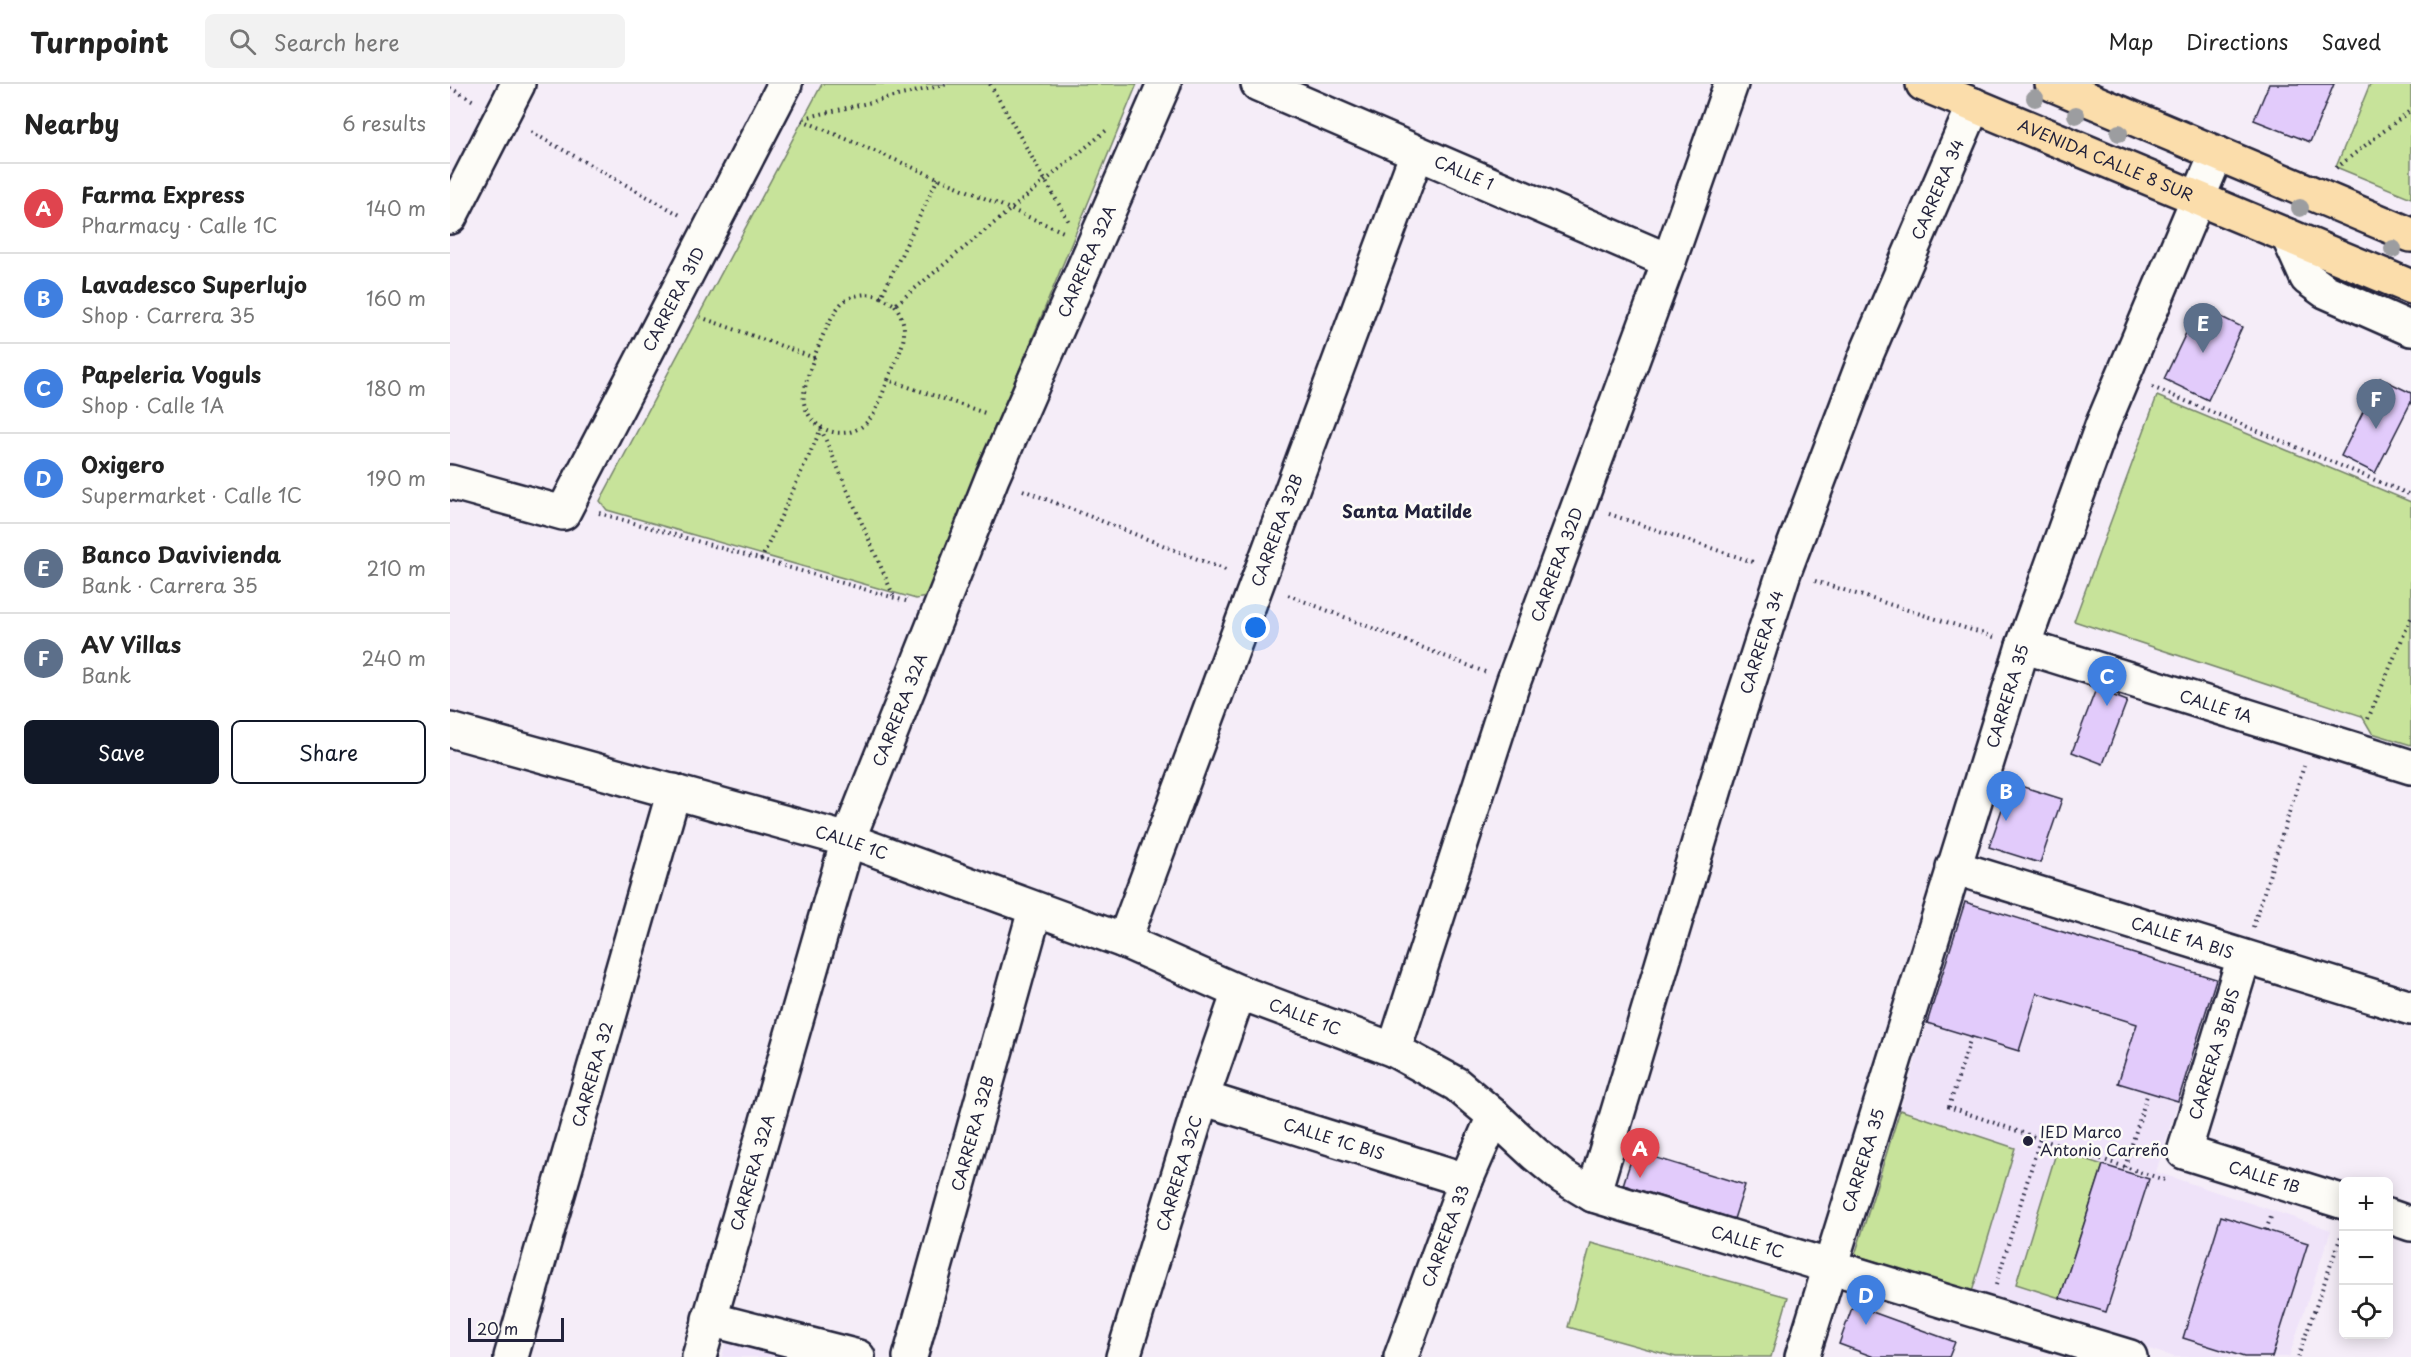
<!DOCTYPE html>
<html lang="en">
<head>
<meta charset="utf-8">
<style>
  :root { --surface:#fff; --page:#f2f2f2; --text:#222; --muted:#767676; --line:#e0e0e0; --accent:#111827 }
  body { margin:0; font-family:"Playpen Sans",sans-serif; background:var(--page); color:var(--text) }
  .controls { position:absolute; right:18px; bottom:18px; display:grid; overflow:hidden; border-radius:9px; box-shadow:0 3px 15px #0003 }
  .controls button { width:54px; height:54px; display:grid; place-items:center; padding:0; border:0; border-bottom:2px solid var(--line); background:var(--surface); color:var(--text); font:30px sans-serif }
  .scale { position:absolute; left:18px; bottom:15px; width:96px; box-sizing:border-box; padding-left:6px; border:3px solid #22223b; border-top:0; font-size:16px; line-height:21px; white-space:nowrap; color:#22223b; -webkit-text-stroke:4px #fdfcf7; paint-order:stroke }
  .you { position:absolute; left:806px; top:544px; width:21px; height:21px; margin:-15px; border:4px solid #fff; border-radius:50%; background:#1a73e8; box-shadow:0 0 0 9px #1a73e833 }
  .badge { display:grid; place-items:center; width:39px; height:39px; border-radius:50%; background:var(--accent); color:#fff; font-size:20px; font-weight:700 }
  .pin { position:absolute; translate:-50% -50px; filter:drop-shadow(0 2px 3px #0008) }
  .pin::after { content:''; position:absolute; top:32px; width:21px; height:18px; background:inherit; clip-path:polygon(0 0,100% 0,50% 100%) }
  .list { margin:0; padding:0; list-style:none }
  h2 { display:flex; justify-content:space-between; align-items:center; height:78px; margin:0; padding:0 24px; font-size:26px }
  h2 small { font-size:20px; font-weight:400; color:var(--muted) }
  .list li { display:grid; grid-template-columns:39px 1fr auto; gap:18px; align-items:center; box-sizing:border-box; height:90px; padding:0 24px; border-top:2px solid var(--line) }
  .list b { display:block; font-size:22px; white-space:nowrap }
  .list p { margin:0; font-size:20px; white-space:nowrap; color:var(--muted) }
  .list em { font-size:20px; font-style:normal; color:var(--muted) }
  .actions { display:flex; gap:12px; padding:18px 24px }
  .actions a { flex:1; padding:14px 0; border:2px solid var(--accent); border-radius:9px; text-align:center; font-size:21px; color:var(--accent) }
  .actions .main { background:var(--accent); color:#fff }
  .icon { flex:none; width:33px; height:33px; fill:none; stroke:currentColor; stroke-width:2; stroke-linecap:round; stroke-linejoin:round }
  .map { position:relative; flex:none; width:1961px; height:1273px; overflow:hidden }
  header { display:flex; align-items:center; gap:36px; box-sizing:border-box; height:84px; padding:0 30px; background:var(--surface); border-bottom:2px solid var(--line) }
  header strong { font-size:28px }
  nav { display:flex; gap:33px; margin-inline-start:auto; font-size:21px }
  .search { width:420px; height:54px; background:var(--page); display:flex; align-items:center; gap:15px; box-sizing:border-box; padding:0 21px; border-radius:9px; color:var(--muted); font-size:22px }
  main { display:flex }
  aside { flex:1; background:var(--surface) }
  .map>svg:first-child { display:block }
  .built { fill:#efe3f9 }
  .green { fill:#c7e39a; stroke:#74826a; stroke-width:1.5 }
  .building { fill:#e2cbfb; stroke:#22223b; stroke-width:1.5 }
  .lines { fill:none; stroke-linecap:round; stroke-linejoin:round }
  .minor-casing { stroke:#22223b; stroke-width:38 }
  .major-casing { stroke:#22223b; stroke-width:38 }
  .path { stroke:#22223b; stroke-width:4; stroke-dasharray:1.5 4.5; stroke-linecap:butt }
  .minor { stroke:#fdfcf7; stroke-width:33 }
  .major { stroke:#fbddab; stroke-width:33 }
  .tree { fill:#9c9da0 }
  .poi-dot { fill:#22223b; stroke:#fdfcf7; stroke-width:2 }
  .labels { text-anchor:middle; stroke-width:5; stroke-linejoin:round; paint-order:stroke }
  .street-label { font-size:16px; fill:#22223b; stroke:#fdfcf7 }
  .poi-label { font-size:16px; fill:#22223b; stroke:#fdfcf7; text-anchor:start }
  .neighbourhood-label { font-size:18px; font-weight:bold; fill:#22223b; stroke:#fdfcf7 }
</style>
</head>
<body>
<header>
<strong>Turnpoint</strong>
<div class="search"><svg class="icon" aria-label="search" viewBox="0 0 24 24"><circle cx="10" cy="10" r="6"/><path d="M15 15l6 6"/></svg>Search here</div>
<nav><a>Map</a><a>Directions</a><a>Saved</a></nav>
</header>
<main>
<aside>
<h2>Nearby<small>6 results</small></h2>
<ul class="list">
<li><span class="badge" style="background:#e0444e">A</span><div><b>Farma Express</b><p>Pharmacy · Calle 1C</p></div><em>140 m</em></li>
<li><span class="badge" style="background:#3f7fe0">B</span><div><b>Lavadesco Superlujo</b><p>Shop · Carrera 35</p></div><em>160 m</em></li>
<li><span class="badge" style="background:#3f7fe0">C</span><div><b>Papeleria Voguls</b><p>Shop · Calle 1A</p></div><em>180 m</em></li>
<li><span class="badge" style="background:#3f7fe0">D</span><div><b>Oxigero</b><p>Supermarket · Calle 1C</p></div><em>190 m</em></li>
<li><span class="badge" style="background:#5c6f8a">E</span><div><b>Banco Davivienda</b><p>Bank · Carrera 35</p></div><em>210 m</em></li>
<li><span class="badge" style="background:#5c6f8a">F</span><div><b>AV Villas</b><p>Bank</p></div><em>240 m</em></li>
</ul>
<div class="actions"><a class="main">Save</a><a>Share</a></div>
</aside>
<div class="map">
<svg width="1961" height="1273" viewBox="0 0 1961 1273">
  <rect width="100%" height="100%" fill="#f5edf8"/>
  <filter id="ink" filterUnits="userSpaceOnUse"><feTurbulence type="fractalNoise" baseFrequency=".0167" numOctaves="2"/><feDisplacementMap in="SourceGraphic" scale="12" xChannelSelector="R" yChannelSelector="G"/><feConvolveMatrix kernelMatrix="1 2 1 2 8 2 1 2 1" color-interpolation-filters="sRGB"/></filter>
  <g filter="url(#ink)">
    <g class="built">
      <path d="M1515,818L1766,895L1706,1088L1881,1146L1839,1273H1724L1405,1171Z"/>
      <path d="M277,1254L344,1273H272Z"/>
    </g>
    <g class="green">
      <path d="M372,0H687L476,513L466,515L157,426L150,417Z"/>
      <path d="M1920,0H1961V114L1886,83Z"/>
      <path d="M1707,312L1961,418V661L1922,649L1912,632L1624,537Z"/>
      <path d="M1450,1026L1565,1064L1522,1208L1405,1171Z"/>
      <path d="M1607,1066L1653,1081L1610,1214L1566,1200Z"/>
      <path d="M1141,1159L1338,1213L1321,1273H1226L1118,1243Z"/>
    </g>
    <g class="building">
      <path d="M1819,0H1884L1860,58L1804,36Z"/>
      <path d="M1749,222L1792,243L1758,316L1714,295Z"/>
      <path d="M1930,294L1961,309V318L1925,389L1891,372Z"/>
      <path d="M1646,605L1677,617L1653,680L1622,668Z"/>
      <path d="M1561,699L1612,715L1590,779L1539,763Z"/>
      <path d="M1515,818L1766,895L1728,1017L1668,999L1687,940L1587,909L1569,967L1477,939Z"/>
      <path d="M1184,1067L1295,1101L1284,1135L1173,1101Z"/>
      <path d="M1653,1081L1699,1095L1656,1228L1610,1214Z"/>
      <path d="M1771,1132L1858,1159L1822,1273H1794L1733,1254Z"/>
      <path d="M1403,1221L1505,1258L1499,1273H1424L1389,1260Z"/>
    </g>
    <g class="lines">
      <defs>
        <g id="minor">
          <path id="s1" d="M808,0L1219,177"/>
          <path d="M0,133L68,0"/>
          <path d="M1838,152L1857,194L1875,207L1961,245"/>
          <path id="s2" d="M0,398L113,429L335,0"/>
          <path id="s3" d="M1573,562L1961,683"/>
          <path id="s4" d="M0,646L398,756L674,857L789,908L944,966L1006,1000L1044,1032L1085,1070L1113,1093L1143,1111L1680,1273"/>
          <path id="s5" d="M1503,783L1961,924"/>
          <path id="s6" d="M674,857L967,69"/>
          <path id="s7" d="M1794,873L1734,1068L1894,1118"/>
          <path id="s8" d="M944,966L1063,599L1219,177L1281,0"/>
          <path id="s9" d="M752,1014L1016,1096"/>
          <path id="s10" d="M1143,1111L1270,688L1334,488L1417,269L1524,21"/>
          <path d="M1938,1132L1961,1140"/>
          <path d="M259,1235L408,1273"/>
          <path id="s11" d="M61,1273L224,707"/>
          <path id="s12" d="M249,1273L398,756L542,394L714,0"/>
          <path id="s13" d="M460,1273L585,826"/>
          <path id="s14" d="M673,1273L752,1014L789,908"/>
          <path id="s15" d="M951,1273L1016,1096L1044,1032"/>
          <path id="s16" d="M1352,1273L1573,562L1652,342L1767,69"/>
        </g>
        <g id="major">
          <path id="s17" d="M1473,0L1961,203"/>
          <path d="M1602,0L1961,151"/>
        </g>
      </defs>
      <use href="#minor" class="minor-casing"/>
      <use href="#major" class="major-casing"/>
      <g class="path">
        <path d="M540,0L619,138"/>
        <path d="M0,4L24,17"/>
        <path d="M354,34L498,0"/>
        <path d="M352,36L616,149"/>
        <path d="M81,48L232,132"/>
        <path d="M1886,84L1961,26"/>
        <path d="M488,94L431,213L445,221L658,45"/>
        <path d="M431,213C419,208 404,210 393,218C379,229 350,302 354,319C361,349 398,359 418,337C428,327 432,309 438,296"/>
        <path d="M445,221C464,249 449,268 438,296L535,329"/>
        <path d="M250,233L365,274"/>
        <path d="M1702,303L1961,411"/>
        <path d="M573,406L778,487"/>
        <path d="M149,429L459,518"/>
        <path d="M1159,430L1303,478"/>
        <path d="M311,476L371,345L444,513"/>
        <path d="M1365,497L1544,553"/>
        <path d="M838,511L1035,588"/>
        <path d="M1918,635L1961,534"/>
        <path d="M1803,843L1854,682"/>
        <path d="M1521,953L1499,1023L1590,1055"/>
        <path d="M1675,1083L1698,1008"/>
        <path d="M1816,1146L1821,1133L1819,1130"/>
        <path d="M1546,1201L1590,1055L1715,1096"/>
        <path d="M1848,1273L1892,1149"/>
      </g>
      <use href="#minor" class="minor"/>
      <use href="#major" class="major"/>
    </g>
    <g class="tree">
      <circle cx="1585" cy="14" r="9"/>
      <circle cx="1626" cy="31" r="9"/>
      <circle cx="1669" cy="49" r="9"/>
      <circle cx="1850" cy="124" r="9"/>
      <circle cx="1943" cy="165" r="9"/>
    </g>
  </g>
  <circle class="poi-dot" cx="1578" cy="1057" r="6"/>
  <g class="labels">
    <g class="street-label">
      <text dy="6" stroke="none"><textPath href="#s17" startOffset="198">AVENIDA CALLE 8 SUR</textPath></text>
      <text dy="6" stroke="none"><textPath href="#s1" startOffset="224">CALLE 1</textPath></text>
      <text dy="6" stroke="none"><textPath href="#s10" startOffset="1064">CARRERA 34</textPath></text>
      <text dy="6" stroke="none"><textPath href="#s12" startOffset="1164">CARRERA 32A</textPath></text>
      <text dy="6" stroke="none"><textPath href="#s2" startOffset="358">CARRERA 31D</textPath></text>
      <text dy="6" stroke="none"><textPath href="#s6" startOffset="438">CARRERA 32B</textPath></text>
      <text dy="6" stroke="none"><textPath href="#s8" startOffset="512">CARRERA 32D</textPath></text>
      <text dy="6" stroke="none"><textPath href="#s10" startOffset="578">CARRERA 34</textPath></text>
      <text dy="6" stroke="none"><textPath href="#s16" startOffset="692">CARRERA 35</textPath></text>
      <text dy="6" stroke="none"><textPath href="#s3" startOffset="202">CALLE 1A</textPath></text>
      <text dy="6" stroke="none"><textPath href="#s12" startOffset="678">CARRERA 32A</textPath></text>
      <text dy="6" stroke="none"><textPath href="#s4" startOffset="417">CALLE 1C</textPath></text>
      <text dy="6" stroke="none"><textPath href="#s5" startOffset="240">CALLE 1A BIS</textPath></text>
      <text dy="6" stroke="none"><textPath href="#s4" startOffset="903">CALLE 1C</textPath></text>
      <text transform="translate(1764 970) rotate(-73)" y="6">CARRERA 35 BIS</text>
      <text dy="6" stroke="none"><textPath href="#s11" startOffset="294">CARRERA 32</textPath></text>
      <text dy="6" stroke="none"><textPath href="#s13" startOffset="232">CARRERA 32B</textPath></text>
      <text dy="6" stroke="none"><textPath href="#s9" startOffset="138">CALLE 1C BIS</textPath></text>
      <text dy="6" stroke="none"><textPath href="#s16" startOffset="206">CARRERA 35</textPath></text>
      <text dy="6" stroke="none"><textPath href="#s12" startOffset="192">CARRERA 32A</textPath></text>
      <text dy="6" stroke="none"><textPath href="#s14" startOffset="192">CARRERA 32C</textPath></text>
      <text dy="6" stroke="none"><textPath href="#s7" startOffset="288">CALLE 1B</textPath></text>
      <text dy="6" stroke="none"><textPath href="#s15" startOffset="129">CARRERA 33</textPath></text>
      <text dy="6" stroke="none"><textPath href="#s4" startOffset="1407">CALLE 1C</textPath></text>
    </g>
    <g class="poi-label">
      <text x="1590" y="1054">IED Marco<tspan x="1590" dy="18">Antonio Carreño</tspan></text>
    </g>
    <g class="neighbourhood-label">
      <text x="957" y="434">Santa Matilde</text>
    </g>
  </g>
</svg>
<div class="controls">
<button>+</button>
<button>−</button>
<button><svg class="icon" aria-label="locate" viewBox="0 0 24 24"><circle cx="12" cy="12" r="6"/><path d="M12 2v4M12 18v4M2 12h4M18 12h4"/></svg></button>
</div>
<div class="scale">20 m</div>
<div class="you"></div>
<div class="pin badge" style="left:1190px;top:1094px;background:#e0444e">A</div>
<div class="pin badge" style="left:1556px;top:737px;background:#3f7fe0">B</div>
<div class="pin badge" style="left:1657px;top:622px;background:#3f7fe0">C</div>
<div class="pin badge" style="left:1416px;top:1241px;background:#3f7fe0">D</div>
<div class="pin badge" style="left:1753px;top:269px;background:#5c6f8a">E</div>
<div class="pin badge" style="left:1926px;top:345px;background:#5c6f8a">F</div>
</div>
</main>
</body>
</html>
